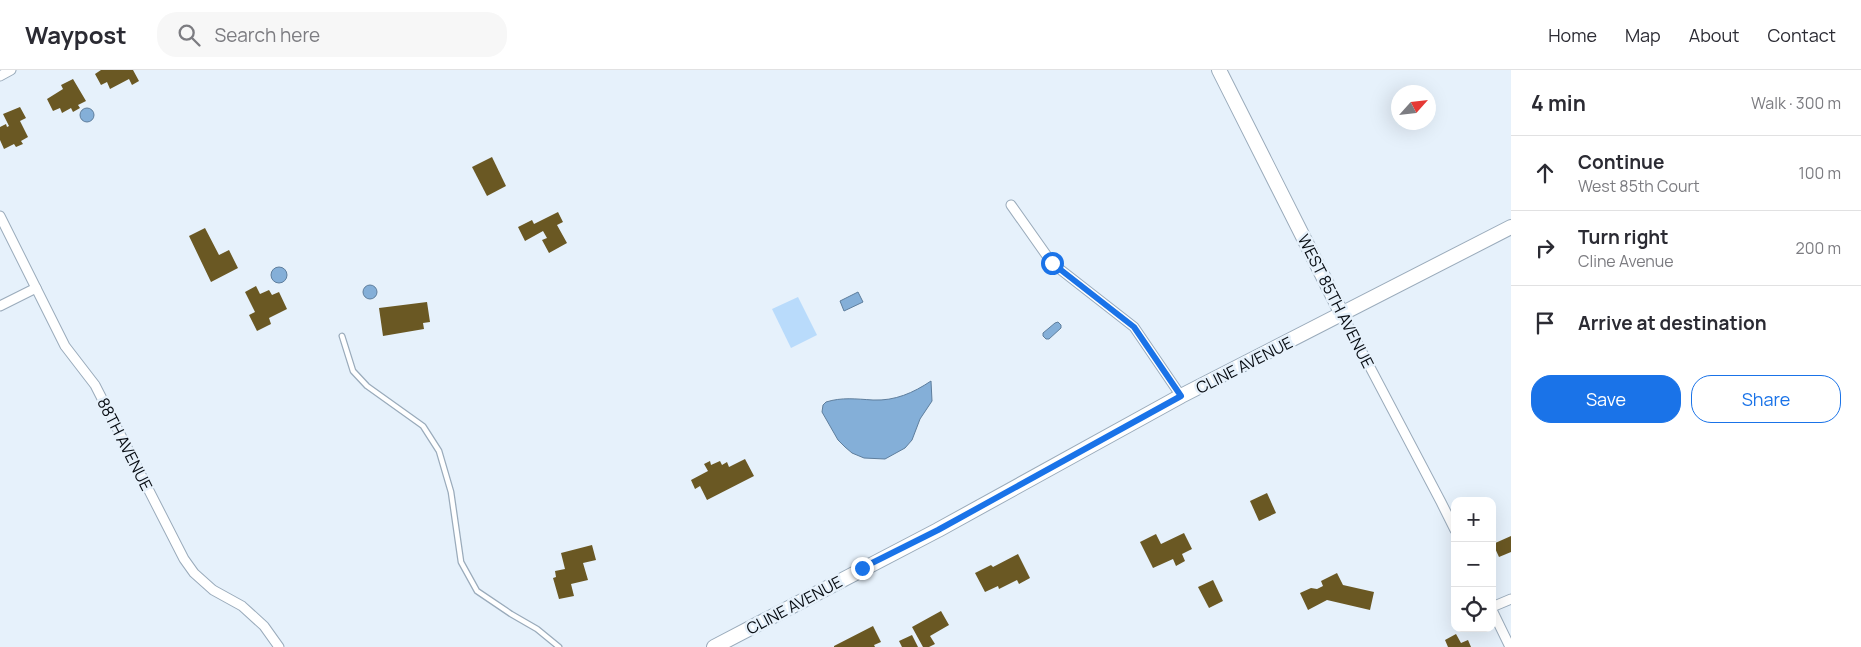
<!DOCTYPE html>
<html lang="en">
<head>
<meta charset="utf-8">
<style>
  :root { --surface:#fff; --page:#f7f7f7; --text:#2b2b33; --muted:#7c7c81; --line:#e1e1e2; --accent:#1a73e8 }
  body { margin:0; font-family:Manrope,sans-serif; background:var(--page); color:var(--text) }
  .controls { position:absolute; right:15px; bottom:15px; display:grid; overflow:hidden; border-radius:10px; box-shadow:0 5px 20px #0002 }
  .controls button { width:45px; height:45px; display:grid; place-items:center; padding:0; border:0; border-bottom:1px solid var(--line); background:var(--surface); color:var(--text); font:25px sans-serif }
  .compass { position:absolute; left:1391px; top:15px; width:45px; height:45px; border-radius:50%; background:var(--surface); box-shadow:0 5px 20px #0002; rotate:63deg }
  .stop { position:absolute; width:15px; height:15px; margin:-11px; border:4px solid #1a73e8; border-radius:50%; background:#fff }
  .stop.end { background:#1a73e8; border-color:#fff; box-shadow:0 1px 5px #0008 }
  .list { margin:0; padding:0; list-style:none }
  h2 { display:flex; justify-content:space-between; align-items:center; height:65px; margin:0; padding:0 20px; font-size:21px }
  h2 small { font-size:16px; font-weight:400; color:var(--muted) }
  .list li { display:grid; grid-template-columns:32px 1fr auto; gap:15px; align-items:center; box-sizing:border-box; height:75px; padding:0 20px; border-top:1px solid var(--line) }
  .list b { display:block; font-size:19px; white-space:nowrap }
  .list p { margin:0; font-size:16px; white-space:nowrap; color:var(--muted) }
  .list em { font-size:16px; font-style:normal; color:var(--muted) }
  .actions { display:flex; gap:10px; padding:15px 20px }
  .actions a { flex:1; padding:11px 0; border:1px solid var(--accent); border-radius:20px; text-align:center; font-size:18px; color:var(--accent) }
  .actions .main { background:var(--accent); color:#fff }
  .icon { flex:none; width:28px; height:28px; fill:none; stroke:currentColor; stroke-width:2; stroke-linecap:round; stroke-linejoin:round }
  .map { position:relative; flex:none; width:1511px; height:577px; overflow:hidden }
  header { display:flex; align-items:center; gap:30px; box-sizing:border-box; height:70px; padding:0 25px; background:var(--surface); border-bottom:1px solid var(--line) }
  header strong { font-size:24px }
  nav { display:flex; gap:28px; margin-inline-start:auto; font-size:18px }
  .search { width:350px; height:45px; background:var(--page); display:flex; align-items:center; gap:12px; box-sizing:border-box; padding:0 18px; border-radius:20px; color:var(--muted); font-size:19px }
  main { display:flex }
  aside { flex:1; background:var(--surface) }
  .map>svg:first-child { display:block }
  .green { fill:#b9dbfb }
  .water { fill:#84afd8; stroke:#5e7e9d }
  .building { fill:#6a5823 }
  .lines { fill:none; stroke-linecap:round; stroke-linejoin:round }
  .lane-casing { stroke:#9aabbb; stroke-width:7 }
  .street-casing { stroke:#9aabbb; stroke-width:11 }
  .secondary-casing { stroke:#9aabbb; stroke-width:16 }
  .lane { stroke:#fff; stroke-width:4.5 }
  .street { stroke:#fff; stroke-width:9 }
  .secondary { stroke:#fff; stroke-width:14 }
  .route { stroke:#1a73e8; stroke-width:6 }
  .labels { text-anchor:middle; stroke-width:5; stroke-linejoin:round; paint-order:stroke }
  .street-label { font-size:16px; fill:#070c12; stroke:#e6f1fb }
</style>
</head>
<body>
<header>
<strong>Waypost</strong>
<div class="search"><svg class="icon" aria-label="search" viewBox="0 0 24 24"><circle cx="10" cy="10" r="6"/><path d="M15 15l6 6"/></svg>Search here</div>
<nav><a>Home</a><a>Map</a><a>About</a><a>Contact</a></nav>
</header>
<main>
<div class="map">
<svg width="1511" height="577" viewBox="0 0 1511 577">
  <rect width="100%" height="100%" fill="#e6f1fb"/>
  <path class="green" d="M798,227L817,265L791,278L772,239Z"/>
  <g class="water">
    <circle cx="87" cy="45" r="7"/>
    <circle cx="279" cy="205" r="8"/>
    <circle cx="370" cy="222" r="7"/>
    <path d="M858,222L863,232L844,241L840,231Z"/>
    <path d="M1058,252L1061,255V258L1049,269H1046L1043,266V263L1055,253Z"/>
    <path d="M931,311L932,331L920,349L912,370L905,378L885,389L864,388L852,383L845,377L838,370L822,342L823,335L826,332C842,327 856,329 873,330C895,331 913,323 931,311Z"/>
  </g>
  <g class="building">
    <path d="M101,0H133L139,11L132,15L129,9L110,19L107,12L101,15L95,4Z"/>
    <path d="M73,9L86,31L78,35L80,38L73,42L71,38L62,43L60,38L53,41L47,29L63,19L61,15Z"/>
    <path d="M20,37L26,48L20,51L28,67L21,71L23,74L16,77L14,74L4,79L0,70V57L6,54L7,57L9,56L3,44Z"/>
    <path d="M492,87L506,116L487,126L472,97Z"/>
    <path d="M558,142L563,152L557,155L567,173L549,183L542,170L547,168L543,161L525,171L518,157L532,150L534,154Z"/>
    <path d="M205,158L219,185L229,180L238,198L211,212L189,166Z"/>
    <path d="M256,216L260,224L269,220L272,225L279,222L287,239L269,248L271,254L257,261L249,245L255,242L245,222Z"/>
    <path d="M427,232L430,252L423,253L424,259L383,266L379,238Z"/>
    <path d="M745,389L754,406L707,430L700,416L695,419L691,410L708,401L704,394L710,391L711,395L720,391L722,395L727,392L729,397Z"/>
    <path d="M1267,423L1276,443L1259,451L1250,431Z"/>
    <path d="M1184,463L1192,479L1182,484L1185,491L1176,496L1173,489L1153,498L1140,472L1156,464L1161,474Z"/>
    <path d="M1511,466V482L1499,487L1493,474Z"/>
    <path d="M592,475L596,490L583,493L588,510L571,514L574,526L559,529L553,508L556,507L555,501L565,499L561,483Z"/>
    <path d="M1018,484L1030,508L1019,514L1017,510L999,519L998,516L985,522L975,503L991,495L993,497Z"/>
    <path d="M1337,503L1343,515L1374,522L1370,540L1327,530L1308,540L1300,523L1311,518L1317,519L1323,516L1321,511Z"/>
    <path d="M1213,510L1223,531L1209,538L1198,517Z"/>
    <path d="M941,541L949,555L930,566L935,574L929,577H923L912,557Z"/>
    <path d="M873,556L881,572L874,575L875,577H834V576Z"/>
    <path d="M1456,564L1461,573L1468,570L1471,577H1448L1445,570Z"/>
    <path d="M912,565L918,577H902L899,571Z"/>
  </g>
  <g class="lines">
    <defs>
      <path id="lane" d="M342,266L353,301L367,316L423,356L439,381L451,422L461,492L477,521L511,544L537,559L559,577"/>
      <g id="street">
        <path d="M0,6L11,0"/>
        <path d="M1011,135L1052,193L1134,257L1181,326"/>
        <path d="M0,146L65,276L95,315L184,489L194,503L213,520L242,536L264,556L279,577"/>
        <path d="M0,236L36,218"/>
        <path d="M1342,244L1441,432L1455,460"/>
        <path d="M1492,537L1511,529"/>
        <path d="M1492,540L1510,577"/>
      </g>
      <g id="secondary">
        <path d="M1219,0L1342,244"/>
        <path d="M714,577L938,460L1181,326L1511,157"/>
      </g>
    </defs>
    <use href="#lane" class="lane-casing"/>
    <use href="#street" class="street-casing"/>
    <use href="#secondary" class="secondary-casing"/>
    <use href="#lane" class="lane"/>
    <use href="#street" class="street"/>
    <use href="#secondary" class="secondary"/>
  </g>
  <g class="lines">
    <path class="route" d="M862,498L938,460L1181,326L1134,257L1052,193"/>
  </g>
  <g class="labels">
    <g class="street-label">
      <text transform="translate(1336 231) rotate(63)" y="6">WEST 85TH AVENUE</text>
      <text transform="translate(1244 295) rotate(-27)" y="6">CLINE AVENUE</text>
      <text transform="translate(125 374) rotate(63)" y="6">88TH AVENUE</text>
      <text transform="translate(794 535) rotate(-28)" y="6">CLINE AVENUE</text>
    </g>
  </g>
</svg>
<div class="controls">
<button>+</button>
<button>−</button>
<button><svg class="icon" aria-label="locate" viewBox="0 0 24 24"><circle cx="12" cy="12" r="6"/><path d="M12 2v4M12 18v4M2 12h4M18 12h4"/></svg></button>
</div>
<svg class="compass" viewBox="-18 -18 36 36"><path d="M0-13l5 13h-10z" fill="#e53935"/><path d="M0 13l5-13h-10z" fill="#7c7c81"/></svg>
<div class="stop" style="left:1052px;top:193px"></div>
<div class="stop end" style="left:862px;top:498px"></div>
</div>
<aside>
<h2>4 min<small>Walk · 300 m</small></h2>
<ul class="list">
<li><svg class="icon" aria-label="ahead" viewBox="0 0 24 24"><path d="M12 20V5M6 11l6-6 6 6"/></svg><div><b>Continue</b><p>West 85th Court</p></div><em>100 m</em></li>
<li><svg class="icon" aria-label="right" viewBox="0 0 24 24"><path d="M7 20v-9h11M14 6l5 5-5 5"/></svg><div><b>Turn right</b><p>Cline Avenue</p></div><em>200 m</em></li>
<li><svg class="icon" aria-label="arrive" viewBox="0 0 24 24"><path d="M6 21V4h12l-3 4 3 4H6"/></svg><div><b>Arrive at destination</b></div></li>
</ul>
<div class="actions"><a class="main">Save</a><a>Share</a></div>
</aside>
</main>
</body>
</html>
